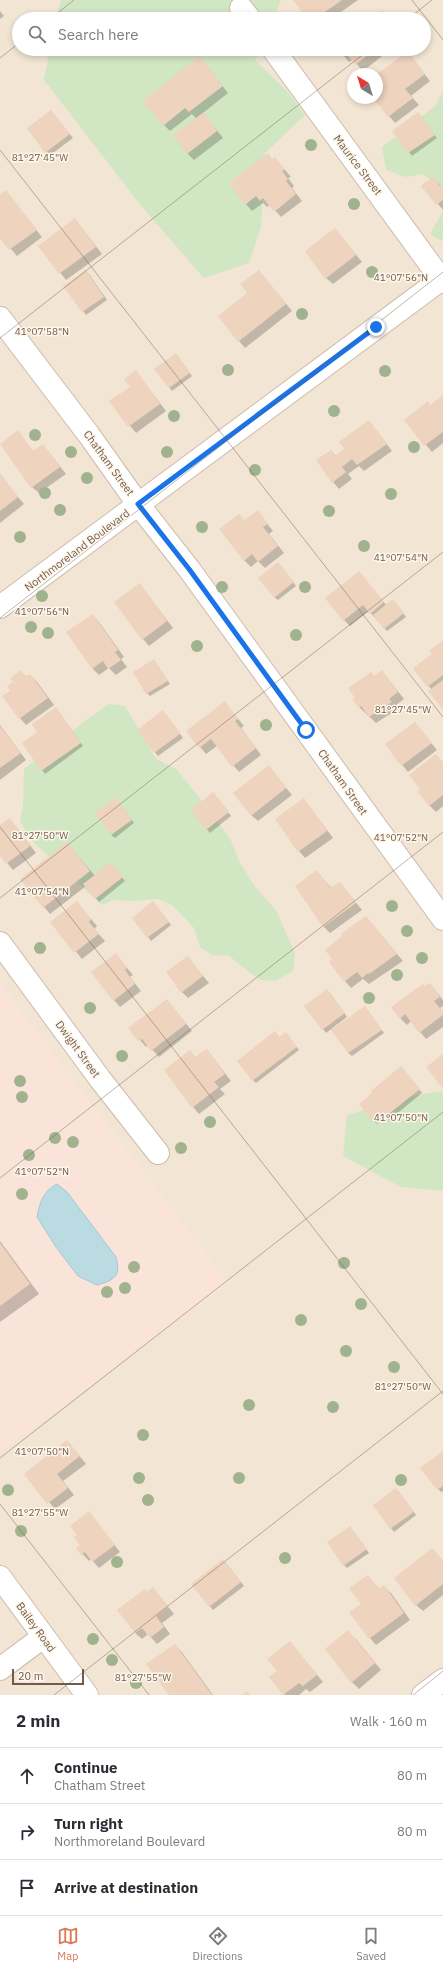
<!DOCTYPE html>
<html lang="en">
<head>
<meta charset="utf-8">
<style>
  :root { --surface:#fff; --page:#f7f7f7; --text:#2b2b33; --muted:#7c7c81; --line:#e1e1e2; --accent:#dd7652 }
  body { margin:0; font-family:"IBM Plex Sans",sans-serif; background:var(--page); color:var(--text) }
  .compass { position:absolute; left:347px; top:68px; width:36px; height:36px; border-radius:50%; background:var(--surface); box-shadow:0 2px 6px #0003; rotate:322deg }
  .scale { position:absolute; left:12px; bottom:10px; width:72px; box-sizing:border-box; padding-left:4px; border:2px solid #725b4c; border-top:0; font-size:11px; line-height:14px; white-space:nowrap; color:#725b4c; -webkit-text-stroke:3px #fef7eb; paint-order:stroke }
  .stop { position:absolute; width:12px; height:12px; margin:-9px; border:3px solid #1a73e8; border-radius:50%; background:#fff }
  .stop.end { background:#1a73e8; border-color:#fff; box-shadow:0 1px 4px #0008 }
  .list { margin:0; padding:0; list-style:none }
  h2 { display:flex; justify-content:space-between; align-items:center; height:52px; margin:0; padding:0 16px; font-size:17px }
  h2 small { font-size:13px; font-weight:400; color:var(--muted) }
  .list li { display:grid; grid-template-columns:26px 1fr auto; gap:12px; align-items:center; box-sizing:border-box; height:56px; padding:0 16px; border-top:1px solid var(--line) }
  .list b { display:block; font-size:15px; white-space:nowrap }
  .list p { margin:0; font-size:13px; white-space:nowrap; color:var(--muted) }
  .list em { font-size:13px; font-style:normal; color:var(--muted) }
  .icon { flex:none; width:22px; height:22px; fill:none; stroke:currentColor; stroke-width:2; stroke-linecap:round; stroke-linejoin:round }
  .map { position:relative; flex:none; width:443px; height:1695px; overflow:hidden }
  .search { position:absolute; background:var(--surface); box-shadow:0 2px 6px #0003; left:12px; right:12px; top:12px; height:44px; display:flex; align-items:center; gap:10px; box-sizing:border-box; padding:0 14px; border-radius:22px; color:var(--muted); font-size:15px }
  .sheet { height:220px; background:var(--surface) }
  nav { display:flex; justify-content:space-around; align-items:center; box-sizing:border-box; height:56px; border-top:1px solid var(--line); background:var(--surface); font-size:11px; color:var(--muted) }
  nav a { display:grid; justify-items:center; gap:2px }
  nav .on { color:var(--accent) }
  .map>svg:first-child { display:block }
  .residential { fill:#f2e5d4; fill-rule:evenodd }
  .commercial { fill:#fae4d9 }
  .green { fill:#d1e7c4 }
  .water { fill:#bbdbe3; stroke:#a1cad4 }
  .shadow { fill:#0003 }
  .building { fill:#eed3be }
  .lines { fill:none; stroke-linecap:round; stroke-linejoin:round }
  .street-casing { stroke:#ccbbac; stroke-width:24 }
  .secondary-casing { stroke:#d0bdac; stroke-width:24 }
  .street { stroke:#fff; stroke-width:22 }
  .secondary { stroke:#fff; stroke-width:22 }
  .tree { fill:#a0b28e }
  .route { stroke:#1a73e8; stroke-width:5 }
  .ticks { fill:none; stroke:#725b4c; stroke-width:1; stroke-opacity:0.45 }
  .labels { text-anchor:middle; stroke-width:3; stroke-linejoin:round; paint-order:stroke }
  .street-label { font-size:11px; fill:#725b4c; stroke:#fef7eb }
  .ticks-label { font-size:10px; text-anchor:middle; fill:#725b4c; stroke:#fef7eb; stroke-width:3; stroke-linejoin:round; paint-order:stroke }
</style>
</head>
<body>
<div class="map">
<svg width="443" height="1695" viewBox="0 0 443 1695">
  <rect width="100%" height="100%" fill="#fbf3e5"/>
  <path class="residential" d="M0,0H443V1695H0V1452L228,1283L0,984ZM19,19H424V49H19ZM353,74H377V98H353Z"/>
  <path class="commercial" d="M0,984L228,1283L0,1452Z"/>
  <g class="green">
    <path d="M61,0H281L273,19H56Z"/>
    <path d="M50,49H260L255,60L288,92L305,115L265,153L261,227L249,263L204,278L142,207L44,80Z"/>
    <path d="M443,91V189L423,174L406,177L386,170L382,147L435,106Z"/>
    <path d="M443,211V239L441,241L430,234Z"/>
    <path d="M109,704L125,706L156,759L176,769L194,791L230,838L239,861L256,888L276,910L295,953L293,971L276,981L260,980L229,956L212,955L200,947L194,928L172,905L158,899L134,901L113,900L102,905L31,840L20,821L23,806L24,769L82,723Z"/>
    <path d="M443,1091V1191L401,1187L343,1156L347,1115L417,1095Z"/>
  </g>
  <path class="water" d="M57,1184L67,1192L116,1257C121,1276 115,1280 97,1285L78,1276L56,1247L37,1217C40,1202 43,1191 57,1184Z"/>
  <g class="shadow">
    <path d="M295,0H358L331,19H308Z"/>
    <path d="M0,11L4,16L0,19Z"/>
    <path d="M338,49H391L363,71L353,60L349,62Z"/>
    <path d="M408,53L430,81L411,96L419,105L395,123L374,98H377V76Z"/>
    <path d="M205,64L228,93L203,113L223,138L194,160L187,153L197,119L192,114L170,131L164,125Z"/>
    <path d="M51,111L73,138L49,156L28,129Z"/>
    <path d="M418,113L437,138L412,156L394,131Z"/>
    <path d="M275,158L291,177L288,178L294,186L292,188L302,201L281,217L270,205L267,207L263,203L252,211L246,204Z"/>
    <path d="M433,178L441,186L443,185V210L423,186Z"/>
    <path d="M6,192L42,237L17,256L0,236V196Z"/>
    <path d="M75,219L102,254L66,280L39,246Z"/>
    <path d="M335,229L362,262L333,284L326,278Z"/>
    <path d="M259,271L292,311L245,348L239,341L249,293Z"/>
    <path d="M89,274L107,300L86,315L83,311Z"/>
    <path d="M179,358L192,376L172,391L155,369Z"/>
    <path d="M136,372L166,411L136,433L111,402L131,387Z"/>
    <path d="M443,396V443L432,452L405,420L431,406Z"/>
    <path d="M369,421L392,451L364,471L359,466L348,474L352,479L339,489L333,482L331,451L336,456L346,449Z"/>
    <path d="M18,432L34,452L43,445L66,474L39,493L32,487Z"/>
    <path d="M0,476L24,504L0,523Z"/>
    <path d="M258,512L273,531L269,534L284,553L265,568L258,561L251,567L244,560L245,521Z"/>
    <path d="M281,566L296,586L278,600L274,597Z"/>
    <path d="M359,572L387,606L396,604L406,617L387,631L369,611L350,626L344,620Z"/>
    <path d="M140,585L173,628L149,646L143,639Z"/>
    <path d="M93,615L99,622L124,657L121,659L127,667L116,675L109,668L99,675L93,669Z"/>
    <path d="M443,642V709L432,690L414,669L433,654Z"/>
    <path d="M154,660L170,684L150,696L147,693Z"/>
    <path d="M382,671L404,699L395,706L398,709L376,723L359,707L356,698L374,677Z"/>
    <path d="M21,672L27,677L30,675L37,682L54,705L26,725L20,718L12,691Z"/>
    <path d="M225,703L244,726L241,728L261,755L239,772L217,746L206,754L187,731Z"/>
    <path d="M59,712L83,746L45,774L23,744L39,732Z"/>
    <path d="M166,715L183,738L158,756L138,730Z"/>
    <path d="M415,723L437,750L408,772L386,745Z"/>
    <path d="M0,725L26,760L0,780Z"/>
    <path d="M436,755L443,763V806L436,812L429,805L421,789Z"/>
    <path d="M269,767L292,795L258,821L251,815Z"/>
    <path d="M216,796L231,816L210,833L192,810Z"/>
    <path d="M304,800L333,838L305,858L299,851Z"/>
    <path d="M119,802L134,823L115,838L111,835Z"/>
    <path d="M10,819L36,853L13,870L0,854V827Z"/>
    <path d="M67,843L95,876L114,867L125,881L99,902L86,886L50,914L21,879Z"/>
    <path d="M317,872L331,888L340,883L362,910L330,933L323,926Z"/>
    <path d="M77,903L97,926L94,929L105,941L82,959L52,922Z"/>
    <path d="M156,906L171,925L151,941L133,918Z"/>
    <path d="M372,924L403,961L369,984L363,979L351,988L345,981Z"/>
    <path d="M116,955L133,975L130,977L141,991L120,1007L114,1000Z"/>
    <path d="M187,957L209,983L188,998L182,992Z"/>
    <path d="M430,984L443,1000V1006L440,1008L443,1012V1027L426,1039L411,1021L407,1025L400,1018L425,987Z"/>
    <path d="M330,993L347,1017L326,1033L323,1029Z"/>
    <path d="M167,1000L192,1031L159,1057L148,1045L146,1047L130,1028Z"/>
    <path d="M365,1007L384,1033L352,1056L348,1053Z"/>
    <path d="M289,1037L299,1050L256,1083L253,1080L280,1038Z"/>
    <path d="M207,1050L231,1081L220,1089L225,1094L199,1114L193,1107L190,1051L196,1058Z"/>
    <path d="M404,1070L422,1093L389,1120L386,1116L377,1124L360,1104Z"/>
    <path d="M0,1241L39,1294L0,1322Z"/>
    <path d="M73,1448L86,1464L63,1481L74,1495L55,1509L25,1474Z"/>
    <path d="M443,1453V1491L441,1492L438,1489Z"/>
    <path d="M399,1492L416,1515L394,1532L374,1506Z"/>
    <path d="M89,1513L120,1552L99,1568L91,1559L89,1561L77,1548L81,1545L78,1535Z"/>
    <path d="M350,1527L369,1553L347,1568L344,1565Z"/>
    <path d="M432,1549L443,1561V1595L423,1611L416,1605Z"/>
    <path d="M226,1563L244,1586L213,1610L192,1584Z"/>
    <path d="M368,1576L380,1590L384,1587L391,1593L410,1620L376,1645L370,1638L362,1604Z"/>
    <path d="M153,1588L174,1614L162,1623L170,1634L157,1644L148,1634L142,1639L135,1633L147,1593Z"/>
    <path d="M355,1638L381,1670L359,1689L352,1682Z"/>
    <path d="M290,1642L323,1682L310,1692L306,1689L299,1695H285L271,1677L278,1671Z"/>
    <path d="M174,1645L181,1651L213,1695H170Z"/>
  </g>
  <g class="building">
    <path d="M293,0H342L315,19H307Z"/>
    <path d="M382,10L389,19H370Z"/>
    <path d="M351,15L354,19H346Z"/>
    <path d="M337,49H376L355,65L346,53L342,56Z"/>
    <path d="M408,51L425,74L405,89L413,98L388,117L373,98H377V74Z"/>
    <path d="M199,56L223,86L189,112L185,108L163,126L143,101Z"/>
    <path d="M51,110L70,134L45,153L27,128Z"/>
    <path d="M204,112L217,131L187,154L173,135Z"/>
    <path d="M418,112L435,135L408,153L392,131Z"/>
    <path d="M268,153L272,159L275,157L285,170L282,171L288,179L286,181L296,194L274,212L263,198L260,201L256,196L245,205L229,183Z"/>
    <path d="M433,177L440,186L443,183V200L436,205L421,186Z"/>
    <path d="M6,190L37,230L9,250L0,238V195Z"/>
    <path d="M75,218L96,247L59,274L38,246Z"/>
    <path d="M335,228L356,255L325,279L305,251Z"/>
    <path d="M86,270L104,297L82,312L63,286Z"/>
    <path d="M259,270L286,304L238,342L218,316L247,293L240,284Z"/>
    <path d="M176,353L190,373L169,388L154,369Z"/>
    <path d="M136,370L160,404L128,427L109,401L130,387L124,379Z"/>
    <path d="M443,395V432L424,446L404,420L428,401L430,405Z"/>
    <path d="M369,420L387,444L357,465L352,459L342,467L346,472L332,483L316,460L331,450L335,456L345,449L339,442Z"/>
    <path d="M18,430L33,451L43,444L60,467L31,488L0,444Z"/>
    <path d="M0,473L18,497L0,511Z"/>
    <path d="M258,510L268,524L263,527L278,546L258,562L252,554L244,561L219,529L239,514L244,520Z"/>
    <path d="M278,562L294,582L274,598L258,578Z"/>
    <path d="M359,571L384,602L370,614L363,605L343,621L325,598Z"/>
    <path d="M140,583L167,621L142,640L114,602Z"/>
    <path d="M393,599L404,613L384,629L373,615Z"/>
    <path d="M93,614L118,650L115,652L121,660L108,669L103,661L92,669L66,632Z"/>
    <path d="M443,640V675L427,687L413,668L432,654L429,651Z"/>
    <path d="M154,659L168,681L146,694L133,672Z"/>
    <path d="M21,670L26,677L30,674L48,698L19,719L2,696L10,691L7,686L13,682L10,678Z"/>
    <path d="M382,670L398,692L389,699L392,702L369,717L361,706L359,708L352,699L355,698L348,688L371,672L374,676Z"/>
    <path d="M443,680V710L428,691Z"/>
    <path d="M225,701L238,719L235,721L256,748L232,767L211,739L199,748L186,731Z"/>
    <path d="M56,707L81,743L41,771L22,743L37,732L32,724Z"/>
    <path d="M163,710L180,734L154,753L137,730Z"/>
    <path d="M415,722L432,743L401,766L385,744Z"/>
    <path d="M0,726L21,753L0,768Z"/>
    <path d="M436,754L443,763V795L429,806L417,791L420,789L409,775Z"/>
    <path d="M269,765L286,788L251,816L233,793Z"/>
    <path d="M213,792L229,812L206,830L191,810Z"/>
    <path d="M116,797L132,820L111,835L95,813Z"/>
    <path d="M304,798L327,831L298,852L275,819Z"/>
    <path d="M10,818L30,846L6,864L0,856V825Z"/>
    <path d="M67,842L90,871L43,908L20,879Z"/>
    <path d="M111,862L123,877L95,899L83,884Z"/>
    <path d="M317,870L330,888L340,882L356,903L323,927L295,886Z"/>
    <path d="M77,901L91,919L89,922L99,934L74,953L50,922Z"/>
    <path d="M153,901L169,922L147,938L132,918Z"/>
    <path d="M366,916L397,954L369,974L368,973L362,978L357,972L344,982L329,962L332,959L325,950L342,936L341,934Z"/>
    <path d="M116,953L127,968L125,970L135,984L113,1001L91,972Z"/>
    <path d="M188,956L203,976L181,993L166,972Z"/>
    <path d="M430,983L440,997L434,1001L443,1012V1015L419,1033L405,1014L400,1019L391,1007L423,984L425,986Z"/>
    <path d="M327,989L345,1013L322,1030L304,1006Z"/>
    <path d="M167,999L186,1024L151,1051L142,1039L138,1041L128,1028Z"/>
    <path d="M365,1006L382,1030L348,1053L331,1030Z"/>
    <path d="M275,1031L279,1037L286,1032L297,1047L252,1081L237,1061Z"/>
    <path d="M207,1049L225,1074L214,1082L219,1087L192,1108L164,1070L190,1050L195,1057Z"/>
    <path d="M443,1054V1089L426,1067Z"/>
    <path d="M401,1066L420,1089L385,1117L383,1114L373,1121L359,1104L372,1093L371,1091Z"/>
    <path d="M0,1243L30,1284L0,1306Z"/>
    <path d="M67,1440L80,1456L57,1474L68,1488L47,1504L24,1474Z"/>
    <path d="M443,1451V1486L437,1490L420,1468Z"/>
    <path d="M396,1488L414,1512L390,1529L373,1505Z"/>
    <path d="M89,1511L115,1545L92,1562L85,1552L81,1555L76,1548L80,1545L74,1537L77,1535L70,1526Z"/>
    <path d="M350,1526L367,1549L343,1566L327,1542Z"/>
    <path d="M432,1548L443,1561V1584L415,1606L394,1578Z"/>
    <path d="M223,1559L241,1582L209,1607L191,1584Z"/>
    <path d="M368,1575L379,1589L384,1585L404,1613L369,1639L349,1612L361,1604L349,1588Z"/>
    <path d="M153,1587L168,1607L156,1616L164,1627L150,1638L142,1628L135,1633L117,1610L145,1589L147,1592Z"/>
    <path d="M348,1630L375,1663L351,1683L325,1649Z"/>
    <path d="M290,1641L317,1675L303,1686L299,1683L283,1695L269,1677L277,1671L267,1659Z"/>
    <path d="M175,1644L212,1695H169L146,1664Z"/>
    <path d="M247,1691L250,1695H242Z"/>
  </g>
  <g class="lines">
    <defs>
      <g id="street">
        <path d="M241,8L250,19"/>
        <path d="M273,49L443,282"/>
        <path d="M0,318L89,435L138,504L189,569L443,919"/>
        <path d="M0,943L100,1079L158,1153"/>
        <path d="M0,1669L43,1637"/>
        <path d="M423,1695L443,1680"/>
      </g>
      <g id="secondary">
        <path d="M0,607L443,278"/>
        <path d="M0,1577L87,1695"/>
      </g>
    </defs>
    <use href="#street" class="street-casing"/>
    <use href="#secondary" class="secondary-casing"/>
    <use href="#street" class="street"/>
    <use href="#secondary" class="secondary"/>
  </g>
  <g class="tree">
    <circle cx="311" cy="145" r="6"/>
    <circle cx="354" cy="204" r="6"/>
    <circle cx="372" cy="272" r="6"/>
    <circle cx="302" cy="314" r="6"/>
    <circle cx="228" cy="370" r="6"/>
    <circle cx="385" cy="371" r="6"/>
    <circle cx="334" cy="411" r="6"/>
    <circle cx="174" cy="416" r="6"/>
    <circle cx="35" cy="435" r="6"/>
    <circle cx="414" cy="447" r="6"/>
    <circle cx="71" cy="452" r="6"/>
    <circle cx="167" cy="452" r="6"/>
    <circle cx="255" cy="470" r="6"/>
    <circle cx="87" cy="478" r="6"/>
    <circle cx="45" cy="493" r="6"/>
    <circle cx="391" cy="494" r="6"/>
    <circle cx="60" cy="510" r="6"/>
    <circle cx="329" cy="511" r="6"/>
    <circle cx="202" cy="527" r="6"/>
    <circle cx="20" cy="537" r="6"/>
    <circle cx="364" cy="546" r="6"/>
    <circle cx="222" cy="587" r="6"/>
    <circle cx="305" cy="587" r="6"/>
    <circle cx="42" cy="596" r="6"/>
    <circle cx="31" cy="627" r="6"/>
    <circle cx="48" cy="633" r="6"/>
    <circle cx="296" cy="635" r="6"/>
    <circle cx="197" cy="646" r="6"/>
    <circle cx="266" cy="725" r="6"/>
    <circle cx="392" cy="906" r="6"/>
    <circle cx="407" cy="931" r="6"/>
    <circle cx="40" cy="948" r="6"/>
    <circle cx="422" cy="958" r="6"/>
    <circle cx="397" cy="975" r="6"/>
    <circle cx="369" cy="998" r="6"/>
    <circle cx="90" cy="1008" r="6"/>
    <circle cx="122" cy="1056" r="6"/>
    <circle cx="20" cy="1081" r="6"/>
    <circle cx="22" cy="1097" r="6"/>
    <circle cx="210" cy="1122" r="6"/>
    <circle cx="55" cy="1138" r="6"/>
    <circle cx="73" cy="1142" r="6"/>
    <circle cx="181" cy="1148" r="6"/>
    <circle cx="29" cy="1155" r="6"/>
    <circle cx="22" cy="1194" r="6"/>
    <circle cx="344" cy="1263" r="6"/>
    <circle cx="134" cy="1267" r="6"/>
    <circle cx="125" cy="1288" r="6"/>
    <circle cx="107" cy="1292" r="6"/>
    <circle cx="361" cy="1304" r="6"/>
    <circle cx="301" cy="1320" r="6"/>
    <circle cx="346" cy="1351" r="6"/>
    <circle cx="394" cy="1367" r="6"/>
    <circle cx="249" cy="1405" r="6"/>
    <circle cx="333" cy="1407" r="6"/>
    <circle cx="143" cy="1435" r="6"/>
    <circle cx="139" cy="1478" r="6"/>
    <circle cx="239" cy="1478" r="6"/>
    <circle cx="401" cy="1480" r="6"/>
    <circle cx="8" cy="1490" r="6"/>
    <circle cx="148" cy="1500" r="6"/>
    <circle cx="21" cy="1531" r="6"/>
    <circle cx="285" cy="1558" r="6"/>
    <circle cx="117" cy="1562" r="6"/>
    <circle cx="93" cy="1639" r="6"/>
    <circle cx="112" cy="1660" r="6"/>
    <circle cx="136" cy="1683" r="6"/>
  </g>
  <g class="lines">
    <path class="route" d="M306,730L189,569L138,504L376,327"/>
  </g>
  <path class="ticks" d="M412,0L443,40M50,19L74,0M408,19L432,0M0,58L19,43M0,150L443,717M0,338L370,49M0,618L443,272M0,827L443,1394M0,898L443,552M0,1178L443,832M0,1458L443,1112M0,1504L149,1695M54,1695L443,1391M413,1695L443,1671"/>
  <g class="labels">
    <g class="street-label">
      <text transform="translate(358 165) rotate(53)" y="4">Maurice Street</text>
      <text transform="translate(109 463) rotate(54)" y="4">Chatham Street</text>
      <text transform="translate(77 550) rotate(-37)" y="4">Northmoreland Boulevard</text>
      <text transform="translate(343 782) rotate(55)" y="4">Chatham Street</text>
      <text transform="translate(78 1049) rotate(54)" y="4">Dwight Street</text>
      <text transform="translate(36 1627) rotate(54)" y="4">Bailey Road</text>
    </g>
  </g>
  <g class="ticks-label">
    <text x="40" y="161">81°27'45"W</text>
    <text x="401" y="281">41°07'56"N</text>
    <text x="42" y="335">41°07'58"N</text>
    <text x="401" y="561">41°07'54"N</text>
    <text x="42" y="615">41°07'56"N</text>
    <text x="403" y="713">81°27'45"W</text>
    <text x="40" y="839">81°27'50"W</text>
    <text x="401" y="841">41°07'52"N</text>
    <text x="42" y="895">41°07'54"N</text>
    <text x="401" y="1121">41°07'50"N</text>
    <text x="42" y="1175">41°07'52"N</text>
    <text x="403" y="1390">81°27'50"W</text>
    <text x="42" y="1455">41°07'50"N</text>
    <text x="40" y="1516">81°27'55"W</text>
    <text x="143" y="1681">81°27'55"W</text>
  </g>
</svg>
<svg class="compass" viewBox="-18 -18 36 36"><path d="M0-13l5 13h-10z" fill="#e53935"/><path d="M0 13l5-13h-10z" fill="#7c7c81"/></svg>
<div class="scale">20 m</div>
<div class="stop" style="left:306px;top:730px"></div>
<div class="stop end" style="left:376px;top:327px"></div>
<div class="search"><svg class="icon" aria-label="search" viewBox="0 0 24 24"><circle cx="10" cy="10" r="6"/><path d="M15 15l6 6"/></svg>Search here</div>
</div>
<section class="sheet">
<h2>2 min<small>Walk · 160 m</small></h2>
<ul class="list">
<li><svg class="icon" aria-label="ahead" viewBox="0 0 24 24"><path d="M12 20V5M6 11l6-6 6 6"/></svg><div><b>Continue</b><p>Chatham Street</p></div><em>80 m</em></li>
<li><svg class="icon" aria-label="right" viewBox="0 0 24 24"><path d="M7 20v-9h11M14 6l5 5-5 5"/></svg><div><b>Turn right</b><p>Northmoreland Boulevard</p></div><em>80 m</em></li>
<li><svg class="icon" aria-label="arrive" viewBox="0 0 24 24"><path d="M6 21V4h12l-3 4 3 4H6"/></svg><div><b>Arrive at destination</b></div></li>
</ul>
</section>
<nav>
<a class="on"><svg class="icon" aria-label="map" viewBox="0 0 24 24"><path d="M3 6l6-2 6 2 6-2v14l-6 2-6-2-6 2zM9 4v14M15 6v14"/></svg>Map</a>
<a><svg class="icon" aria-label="directions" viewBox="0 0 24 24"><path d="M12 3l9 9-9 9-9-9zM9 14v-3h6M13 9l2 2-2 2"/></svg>Directions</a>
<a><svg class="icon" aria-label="saved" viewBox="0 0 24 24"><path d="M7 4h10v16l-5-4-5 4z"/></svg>Saved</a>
</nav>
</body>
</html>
